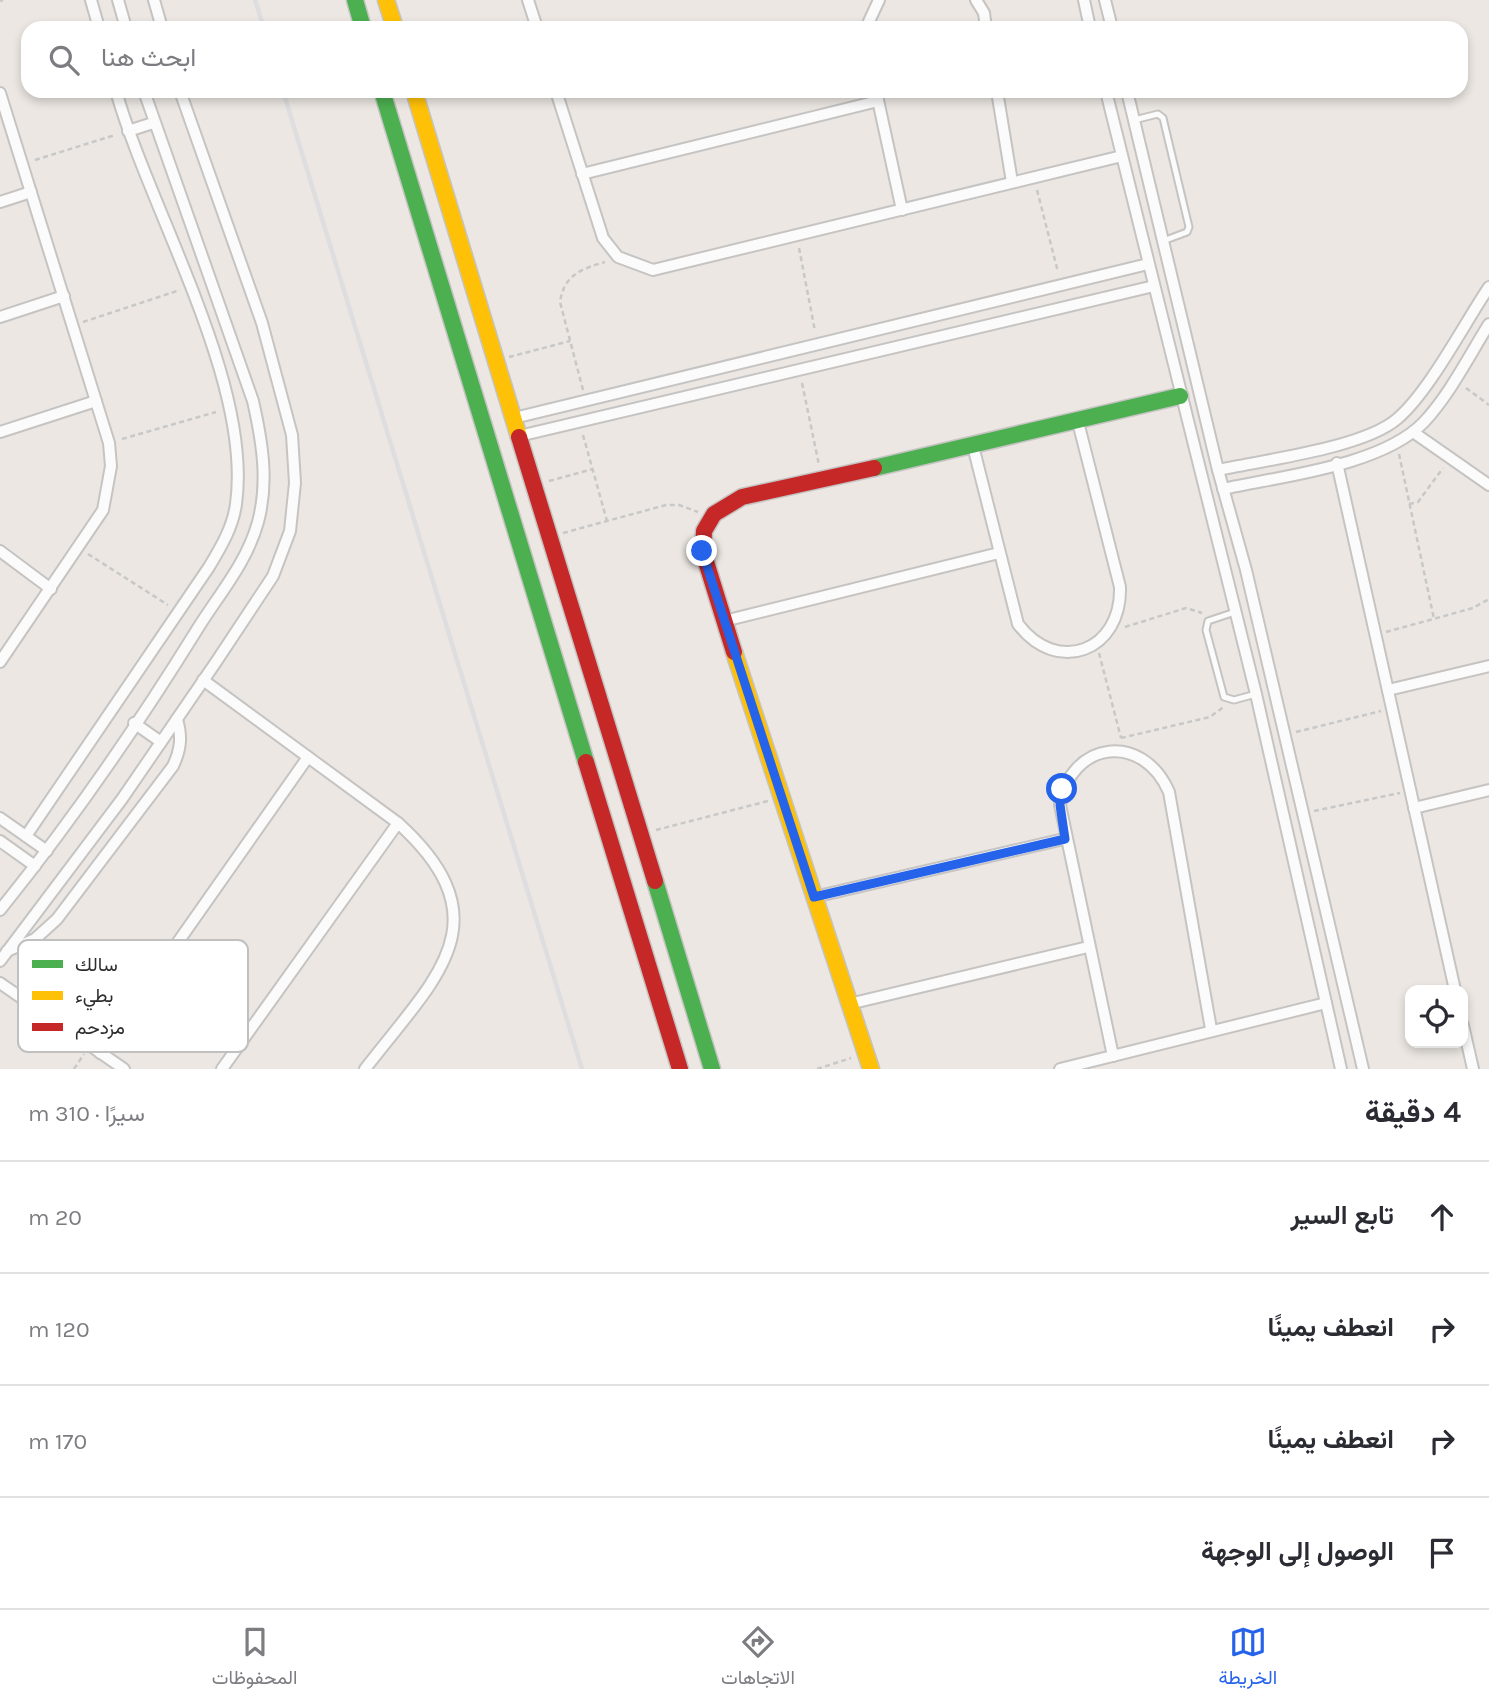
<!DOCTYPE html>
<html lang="ar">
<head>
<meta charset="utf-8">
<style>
  :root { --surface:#fff; --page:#f7f7f7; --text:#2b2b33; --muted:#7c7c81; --line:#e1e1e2; --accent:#2563eb }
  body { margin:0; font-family:Karla,Vazirmatn,sans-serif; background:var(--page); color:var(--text); direction:rtl }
  .controls { position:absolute; right:21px; bottom:21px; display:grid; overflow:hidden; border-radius:14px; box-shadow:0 4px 10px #0003 }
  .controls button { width:63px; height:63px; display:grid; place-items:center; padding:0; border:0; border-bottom:2px solid var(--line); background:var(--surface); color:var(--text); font:35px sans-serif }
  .stop { position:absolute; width:21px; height:21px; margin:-16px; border:5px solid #2563eb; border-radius:50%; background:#fff }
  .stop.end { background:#2563eb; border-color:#fff; box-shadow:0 2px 7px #0008 }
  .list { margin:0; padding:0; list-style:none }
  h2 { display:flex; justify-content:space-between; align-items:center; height:91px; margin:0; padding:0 28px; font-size:30px }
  h2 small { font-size:23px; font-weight:400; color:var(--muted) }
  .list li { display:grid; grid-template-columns:46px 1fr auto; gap:21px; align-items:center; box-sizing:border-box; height:112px; padding:0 28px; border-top:2px solid var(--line) }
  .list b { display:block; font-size:26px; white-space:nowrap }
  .list em { font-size:23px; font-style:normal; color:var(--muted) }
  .icon { flex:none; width:38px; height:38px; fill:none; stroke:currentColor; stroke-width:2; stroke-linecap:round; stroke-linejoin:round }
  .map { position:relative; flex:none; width:1489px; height:1069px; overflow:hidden; direction:ltr }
  .search { position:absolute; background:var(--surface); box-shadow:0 4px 10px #0003; left:21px; right:21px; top:21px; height:77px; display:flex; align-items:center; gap:18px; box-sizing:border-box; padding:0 24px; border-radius:21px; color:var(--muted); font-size:26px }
  .sheet { height:539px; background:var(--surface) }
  nav { display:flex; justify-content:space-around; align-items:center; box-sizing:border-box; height:98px; border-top:2px solid var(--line); background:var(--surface); font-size:19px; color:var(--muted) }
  nav a { display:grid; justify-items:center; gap:4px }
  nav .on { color:var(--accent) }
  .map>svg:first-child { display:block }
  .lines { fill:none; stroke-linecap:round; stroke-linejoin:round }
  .lane-casing { stroke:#c5c4c3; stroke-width:9 }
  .street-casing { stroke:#c5c4c3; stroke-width:14 }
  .fast-casing { stroke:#c5c4c3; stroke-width:19 }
  .slow-casing { stroke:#c5c4c3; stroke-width:19 }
  .jam-casing { stroke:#c5c4c3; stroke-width:19 }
  .path { stroke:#c8c8c8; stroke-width:2.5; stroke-dasharray:5 3.5; stroke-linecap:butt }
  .lane { stroke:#fcfbfb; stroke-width:5 }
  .street { stroke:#fcfbfb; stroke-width:10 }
  .fast { stroke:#4caf50; stroke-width:16 }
  .slow { stroke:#ffc107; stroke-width:16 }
  .jam { stroke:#c62828; stroke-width:16 }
  .rail { stroke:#dedee0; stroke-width:4.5 }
  .route { stroke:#2563eb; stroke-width:9 }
  .key { fill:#fff; stroke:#c0c0c0; stroke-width:2 }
  .key-label { font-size:19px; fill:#2d2d2d }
</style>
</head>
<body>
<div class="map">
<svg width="1489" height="1069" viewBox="0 0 1489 1069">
  <rect width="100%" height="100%" fill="#ece7e2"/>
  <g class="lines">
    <defs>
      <g id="lane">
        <path d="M1134,120L1158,114L1163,118L1189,227L1187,232L1163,241"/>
        <path d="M1235,612L1208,621L1206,630L1224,697L1234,700L1256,694"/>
      </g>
      <g id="street">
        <path d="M91,0L99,28"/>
        <path d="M118,0L126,28"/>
        <path d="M154,0L162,28"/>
        <path d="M528,0L537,28"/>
        <path d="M976,0L984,13L986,28"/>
        <path d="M1084,0L1090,28"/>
        <path d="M1105,0L1112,28"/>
        <path d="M866,28L879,0"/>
        <path d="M556,91L603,238L618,257L653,270L1122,156"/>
        <path d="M876,91L902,210"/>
        <path d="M997,91L1012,182"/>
        <path d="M1106,91L1256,694L1341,1069"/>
        <path d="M1127,91L1218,470L1246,570L1363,1069"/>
        <path d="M0,93L109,443L111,466L103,510L0,662"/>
        <path d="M128,131L153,123"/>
        <path d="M582,174L878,101"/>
        <path d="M0,202L31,192"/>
        <path d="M0,317L64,296"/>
        <path d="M514,418L1148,264"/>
        <path d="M0,432L96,401"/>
        <path d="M1413,432L1489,485"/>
        <path d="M519,436L1154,286"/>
        <path d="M973,446L1018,624C1057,676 1122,651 1120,587L1078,422"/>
        <path d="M1337,463L1455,990"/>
        <path d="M1218,470C1264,460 1363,448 1397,419C1429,392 1464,324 1489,287"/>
        <path d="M1223,489C1281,476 1382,466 1424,422C1450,394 1469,356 1489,324"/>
        <path d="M0,551L51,589"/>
        <path d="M724,621L999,553"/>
        <path d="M203,680L398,823C507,922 434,979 365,1069"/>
        <path d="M1388,690L1489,666"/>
        <path d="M134,723L161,742"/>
        <path d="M1414,808L1489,790"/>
        <path d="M0,818L47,851"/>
        <path d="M26,836L209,567C221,547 233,527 236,504C253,383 150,211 116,91"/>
        <path d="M0,841L35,866"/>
        <path d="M814,897L1064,839"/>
        <path d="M0,910C72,821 138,725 198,628C220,593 247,562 258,522C269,481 262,441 253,401L144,91"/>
        <path d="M7,951L35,939L57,919L173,766C181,749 182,737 177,719"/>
        <path d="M0,961L122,799L216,662L273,576L290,531L295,483L292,435L262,323L180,91"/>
        <path d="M0,983L124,1069"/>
        <path d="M849,1004L1088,947"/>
        <path d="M1463,1025L1473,1069"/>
        <path d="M100,1053L308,757"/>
        <path d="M1113,1056L1060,805C1071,740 1143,732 1169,792L1211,1029"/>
        <path d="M222,1069L398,823"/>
        <path d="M1060,1069L1326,1003"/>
      </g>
      <g id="fast">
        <path d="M355,0L363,28"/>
        <path d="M382,91L586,762"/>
        <path d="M874,468L1180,396"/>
        <path d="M655,881L712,1069"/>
      </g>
      <g id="slow">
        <path d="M386,0L395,28"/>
        <path d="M414,91L519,437"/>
        <path d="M734,652L871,1069"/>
      </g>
      <g id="jam">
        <path d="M519,437L655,881"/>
        <path d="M734,652L703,552L704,531L714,514L742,497L874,468"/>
        <path d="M586,762L680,1069"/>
      </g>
    </defs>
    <use href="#lane" class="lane-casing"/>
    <use href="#street" class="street-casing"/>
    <use href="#fast" class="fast-casing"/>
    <use href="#slow" class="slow-casing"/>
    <use href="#jam" class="jam-casing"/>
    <g class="path">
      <path d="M0,1L3,0"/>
      <path d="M35,160L115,135"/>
      <path d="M1037,190L1058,272"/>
      <path d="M799,248L815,331"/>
      <path d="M83,322L180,290"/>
      <path d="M509,357L570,341"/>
      <path d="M802,383L819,465"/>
      <path d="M1466,388L1489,405"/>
      <path d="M583,390L560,302C564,275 581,269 605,262"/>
      <path d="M583,435L607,521"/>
      <path d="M122,439L216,412"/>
      <path d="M1399,454L1434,619"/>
      <path d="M549,481L593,469"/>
      <path d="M1409,504L1418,502L1443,468"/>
      <path d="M563,533L666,505H679L698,512"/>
      <path d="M88,554L168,605"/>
      <path d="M1125,627L1186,608L1202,613"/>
      <path d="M1386,632L1473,608L1489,599"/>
      <path d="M1099,653L1121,738"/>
      <path d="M1296,732L1381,711"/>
      <path d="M1121,738L1210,717L1225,706"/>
      <path d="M1314,811L1400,793"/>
      <path d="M656,830L768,801"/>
      <path d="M74,1069L84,1054"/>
      <path d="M817,1069L851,1058"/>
    </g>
    <use href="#lane" class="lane"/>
    <use href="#street" class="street"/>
    <use href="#fast" class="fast"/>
    <use href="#slow" class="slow"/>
    <use href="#jam" class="jam"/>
    <g class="rail">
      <path d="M255,0L264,28"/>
      <path d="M283,91L582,1069"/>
    </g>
  </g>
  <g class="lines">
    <path class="route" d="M702,551L814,897L1065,839L1060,805L1062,789"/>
  </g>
  <rect x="18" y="940" width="230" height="112" rx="10" class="key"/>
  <rect x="32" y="960" width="31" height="8" fill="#4caf50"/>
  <rect x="32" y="991" width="31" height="9" fill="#ffc107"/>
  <rect x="32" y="1023" width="31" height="8" fill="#c62828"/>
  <g class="key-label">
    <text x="75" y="971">سالك</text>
    <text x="75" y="1002">بطيء</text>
    <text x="75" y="1034">مزدحم</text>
  </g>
</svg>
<div class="controls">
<button><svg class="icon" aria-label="locate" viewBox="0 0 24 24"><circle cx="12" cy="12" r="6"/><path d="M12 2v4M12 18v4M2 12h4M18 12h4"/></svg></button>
</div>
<div class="stop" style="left:1062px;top:789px"></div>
<div class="stop end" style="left:702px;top:551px"></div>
<div class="search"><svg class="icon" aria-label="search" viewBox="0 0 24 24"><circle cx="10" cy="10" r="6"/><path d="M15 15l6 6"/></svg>ابحث هنا</div>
</div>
<section class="sheet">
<h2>4 دقيقة<small>سيرًا · 310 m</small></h2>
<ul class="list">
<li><svg class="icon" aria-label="ahead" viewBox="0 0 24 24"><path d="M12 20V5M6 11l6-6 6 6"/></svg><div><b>تابع السير</b></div><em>20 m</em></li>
<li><svg class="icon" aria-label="right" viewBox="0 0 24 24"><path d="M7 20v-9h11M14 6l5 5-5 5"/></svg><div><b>انعطف يمينًا</b></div><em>120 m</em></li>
<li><svg class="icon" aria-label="right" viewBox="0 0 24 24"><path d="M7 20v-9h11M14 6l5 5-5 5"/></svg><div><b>انعطف يمينًا</b></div><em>170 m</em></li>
<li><svg class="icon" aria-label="arrive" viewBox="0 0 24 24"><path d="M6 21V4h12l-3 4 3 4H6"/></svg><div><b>الوصول إلى الوجهة</b></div></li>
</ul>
</section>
<nav>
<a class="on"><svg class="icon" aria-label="map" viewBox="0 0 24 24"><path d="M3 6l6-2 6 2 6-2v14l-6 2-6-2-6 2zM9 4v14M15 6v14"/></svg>الخريطة</a>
<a><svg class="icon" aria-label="directions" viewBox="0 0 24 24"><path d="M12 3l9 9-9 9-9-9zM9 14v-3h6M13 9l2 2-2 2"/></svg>الاتجاهات</a>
<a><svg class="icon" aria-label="saved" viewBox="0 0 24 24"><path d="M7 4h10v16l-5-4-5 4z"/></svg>المحفوظات</a>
</nav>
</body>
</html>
